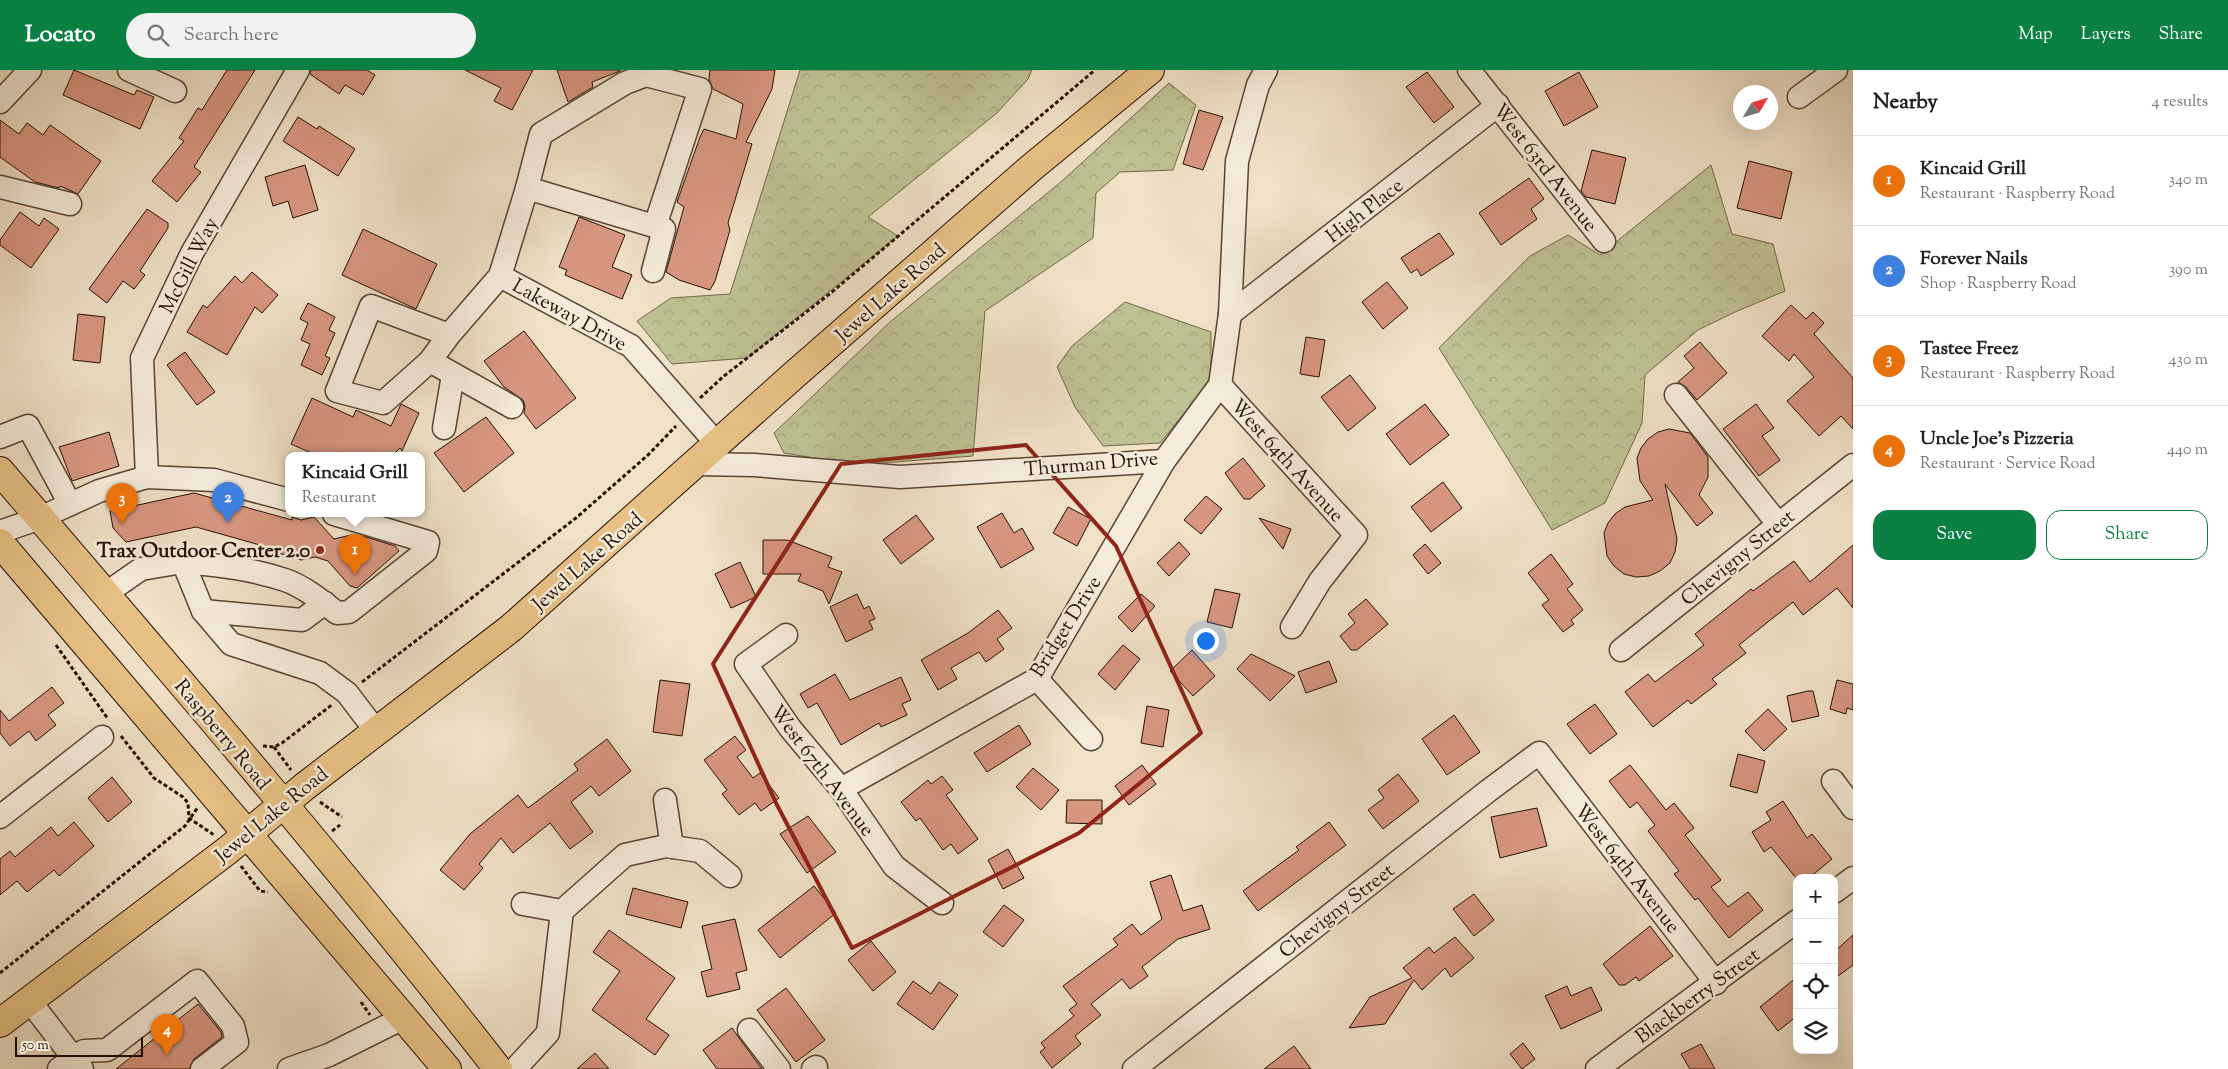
<!DOCTYPE html>
<html lang="en">
<head>
<meta charset="utf-8">
<style>
  :root { --surface:#fff; --page:#f2f2f2; --text:#222; --muted:#767676; --line:#e0e0e0; --accent:#0b8043 }
  body { margin:0; font-family:"Sorts Mill Goudy",serif; background:var(--page); color:var(--text) }
  .controls { position:absolute; right:15px; bottom:15px; display:grid; overflow:hidden; border-radius:10px; box-shadow:0 5px 20px #0002 }
  .controls button { width:45px; height:45px; display:grid; place-items:center; padding:0; border:0; border-bottom:1px solid var(--line); background:var(--surface); color:var(--text); font:25px sans-serif }
  .compass { position:absolute; left:1733px; top:15px; width:45px; height:45px; border-radius:50%; background:var(--surface); box-shadow:0 5px 20px #0002; rotate:52deg }
  .scale { position:absolute; left:15px; bottom:12px; width:128px; box-sizing:border-box; padding-left:5px; border:2px solid #260f03; border-top:0; font-size:14px; line-height:18px; white-space:nowrap; color:#260f03; -webkit-text-stroke:4px #f5ecdb; paint-order:stroke }
  .you { position:absolute; left:1205px; top:570px; width:18px; height:18px; margin:-12px; border:4px solid #fff; border-radius:50%; background:#1a73e8; box-shadow:0 0 0 8px #1a73e833 }
  .badge { display:grid; place-items:center; width:32px; height:32px; border-radius:50%; background:var(--accent); color:#fff; font-size:16px; font-weight:700 }
  .pin { position:absolute; translate:-50% -41px; filter:drop-shadow(0 1px 2px #0008) }
  .pin::after { content:''; position:absolute; top:26px; width:18px; height:15px; background:inherit; clip-path:polygon(0 0,100% 0,50% 100%) }
  .popup { position:absolute; left:285px; top:382px; width:140px; height:65px; box-sizing:border-box; display:grid; place-content:center; border-radius:10px; background:var(--surface); filter:drop-shadow(0 1px 4px #0005); font-size:16px; white-space:nowrap; color:var(--muted) }
  .popup b { font-size:19px; color:var(--text) }
  .popup::after { content:''; position:absolute; left:50%; top:100%; margin-left:-10px; border:10px solid transparent; border-top-color:var(--surface) }
  .list { margin:0; padding:0; list-style:none }
  h2 { display:flex; justify-content:space-between; align-items:center; height:65px; margin:0; padding:0 20px; font-size:21px }
  h2 small { font-size:16px; font-weight:400; color:var(--muted) }
  .list li { display:grid; grid-template-columns:32px 1fr auto; gap:15px; align-items:center; box-sizing:border-box; height:90px; padding:0 20px; border-top:1px solid var(--line) }
  .list b { display:block; font-size:19px; white-space:nowrap }
  .list p { margin:0; font-size:16px; white-space:nowrap; color:var(--muted) }
  .list em { font-size:16px; font-style:normal; color:var(--muted) }
  .actions { display:flex; gap:10px; padding:15px 20px }
  .actions a { flex:1; padding:11px 0; border:1px solid var(--accent); border-radius:15px; text-align:center; font-size:18px; color:var(--accent) }
  .actions .main { background:var(--accent); color:#fff }
  .icon { flex:none; width:28px; height:28px; fill:none; stroke:currentColor; stroke-width:2; stroke-linecap:round; stroke-linejoin:round }
  .map { position:relative; flex:none; width:1853px; height:999px; overflow:hidden }
  header { display:flex; align-items:center; gap:30px; box-sizing:border-box; height:70px; padding:0 25px; background:var(--accent); color:#fff }
  header strong { font-size:24px }
  nav { display:flex; gap:28px; margin-inline-start:auto; font-size:18px }
  .search { width:350px; height:45px; background:var(--page); display:flex; align-items:center; gap:12px; box-sizing:border-box; padding:0 18px; border-radius:28px; color:var(--muted); font-size:19px }
  main { display:flex }
  aside { flex:1; background:var(--surface) }
  .map>svg:first-child { display:block }
  .forest { fill:url(#forest-crowns); stroke:#72684a }
  .building { fill:#d89680; stroke:#260f03 }
  .lines { fill:none; stroke-linecap:round; stroke-linejoin:round }
  .minor-casing { stroke:#584434; stroke-width:25 }
  .major-casing { stroke:#260f03; stroke-width:30 }
  .path { stroke:#260f03; stroke-width:3; stroke-dasharray:4 2.5; stroke-linecap:butt }
  .minor { stroke:#f5ecdb; stroke-width:22 }
  .major { stroke:#e8c084; stroke-width:28 }
  .marked { fill:none; stroke:#8f2418; stroke-width:4; stroke-linejoin:round }
  .poi-dot { fill:#8f2418; stroke:#f5ecdb; stroke-width:2 }
  .labels { text-anchor:middle; stroke-width:5; stroke-linejoin:round; paint-order:stroke }
  .street-label { font-size:20px; fill:#260f03; stroke:#f5ecdb }
  .poi-label { font-size:20px; font-weight:bold; fill:#260f03; stroke:#f5ecdb; text-anchor:end }
</style>
</head>
<body>
<header>
<strong>Locato</strong>
<div class="search"><svg class="icon" aria-label="search" viewBox="0 0 24 24"><circle cx="10" cy="10" r="6"/><path d="M15 15l6 6"/></svg>Search here</div>
<nav><a>Map</a><a>Layers</a><a>Share</a></nav>
</header>
<main>
<div class="map">
<svg width="1853" height="999" viewBox="0 0 1853 999">
  <defs>
    <pattern id="forest-crowns" width="20" height="18" patternUnits="userSpaceOnUse" patternTransform="scale(1.25)"><rect width="20" height="18" fill="#bec192"/><path d="M2 6a3 3 0 1 1 6 0M12 15a3 3 0 1 1 6 0" fill="none" stroke="#a3a57c"/></pattern>
  </defs>
  <rect width="100%" height="100%" fill="#f0e1c7"/>
  <filter id="stains"><feTurbulence type="fractalNoise" baseFrequency=".004" numOctaves="4"/><feColorMatrix values="0 0 0 0 .2 0 0 0 0 .09 0 0 0 0 .02 0 0 0 .5 -.17"/></filter>
  <radialGradient id="worn" r=".72"><stop offset=".6" stop-color="#630" stop-opacity="0"/><stop offset="1" stop-color="#630" stop-opacity=".3"/></radialGradient>
  <g class="forest">
    <path d="M800,0H1032L1028,9L997,43L868,147L898,166L747,288L672,294L637,251L671,228L730,224Z"/>
    <path d="M1169,13L1196,35L1173,100L1120,102L1096,123L1093,168L985,241L973,386L856,395L784,383L774,363L890,252L1062,111Z"/>
    <path d="M1711,95L1732,164L1773,174L1785,221L1735,242L1698,260L1645,305L1642,353L1605,433L1552,460L1439,278L1530,186L1568,165L1600,185Z"/>
    <path d="M1125,232L1211,262V310L1160,373L1103,376L1075,337L1057,297L1072,276Z"/>
  </g>
  <g class="building">
    <path d="M74,0L134,25L137,20L154,27L140,59L63,25Z"/>
    <path d="M227,0H255L194,97L201,102L177,132L152,111L184,71L179,68L198,38L202,40Z"/>
    <path d="M311,0H367L375,5L363,25L345,15L339,24L310,4Z"/>
    <path d="M465,0H533L512,40L494,31L501,18Z"/>
    <path d="M557,0H620V1L592,12L593,17L568,32Z"/>
    <path d="M710,0H775L772,19L746,72L752,74L728,153L730,160L715,211L710,220L679,210L666,202L684,137L677,132L700,67L704,59L736,69L743,34L713,19L709,9Z"/>
    <path d="M1427,2L1454,37L1434,53L1406,17Z"/>
    <path d="M1579,2L1598,37L1564,56L1545,21Z"/>
    <path d="M1199,40L1223,47L1203,100L1183,94Z"/>
    <path d="M298,47L317,59L319,56L355,79L338,106L283,71Z"/>
    <path d="M0,50L19,64L27,53L43,65L50,55L101,91L78,124L60,116L59,118L35,112L0,87Z"/>
    <path d="M1592,80L1626,88L1615,134L1586,127L1581,121Z"/>
    <path d="M1749,91L1792,102L1781,149L1737,138Z"/>
    <path d="M305,95L318,140L293,148L288,131L273,136L265,107Z"/>
    <path d="M1529,108L1544,129L1531,139L1537,149L1501,175L1479,143Z"/>
    <path d="M147,139L168,153V158L140,201L145,205L134,219L123,211L107,233L89,219Z"/>
    <path d="M20,142L39,156L44,148L59,159L31,198L0,175V170Z"/>
    <path d="M579,147L625,165L612,197L632,205L622,229L565,205L567,200L559,197Z"/>
    <path d="M363,159L437,194L416,239L342,205Z"/>
    <path d="M1439,163L1454,184L1421,206L1417,199L1411,203L1401,188Z"/>
    <path d="M252,202L278,225L262,243L255,237L227,285L187,262L203,235L207,238L235,206L242,213Z"/>
    <path d="M1387,212L1408,238L1383,259L1362,232Z"/>
    <path d="M308,233L335,247L329,260L335,263L325,286L330,288L322,305L301,295L310,274L301,270L308,253L300,249Z"/>
    <path d="M1791,235L1806,249L1813,242L1824,253L1814,264L1853,308V359L1841,346L1819,366L1787,331L1814,307L1794,284L1789,291L1762,266Z"/>
    <path d="M78,244L105,247L100,293L73,290Z"/>
    <path d="M524,261L576,328L536,359L524,343L525,336L523,330L504,317L484,291Z"/>
    <path d="M1306,267L1325,270L1319,307L1300,304Z"/>
    <path d="M1700,272L1727,303L1697,330L1686,317L1678,312L1694,298L1684,286Z"/>
    <path d="M185,282L215,322L197,335L167,295Z"/>
    <path d="M1350,305L1376,338L1348,361L1321,327Z"/>
    <path d="M312,328L353,347L356,340L391,356L401,334L419,343L402,381L400,378L392,386H318L291,374Z"/>
    <path d="M1425,334L1449,365L1410,395L1386,364Z"/>
    <path d="M1756,334L1774,358L1762,366L1780,390L1759,406L1723,359Z"/>
    <path d="M486,347L514,383L464,422L434,383Z"/>
    <path d="M1669,359L1690,363L1708,387V407L1699,425L1713,443L1697,456L1665,414L1677,469L1675,482L1670,493L1660,501L1649,506L1636,507L1624,504L1614,496L1607,486L1604,463L1608,453L1615,444L1625,437L1653,430L1640,411L1637,388L1641,378L1648,369L1658,362Z"/>
    <path d="M109,362L119,396L72,411L59,377Z"/>
    <path d="M1243,388L1265,416L1250,429H1244L1225,403Z"/>
    <path d="M1443,412L1462,438L1431,462L1411,437Z"/>
    <path d="M194,423L292,450V447L301,450L314,447L334,469L351,465L366,467L395,476L399,481L357,518L350,516L328,491L315,487L301,490L275,482L274,479L196,457L126,472L113,458L110,441Z"/>
    <path d="M1206,426L1222,439L1201,464L1184,450Z"/>
    <path d="M1068,437L1091,449L1077,476L1053,463Z"/>
    <path d="M1002,443L1014,463L1022,458L1034,479L1001,498L977,457Z"/>
    <path d="M916,445L934,469L901,494L883,470Z"/>
    <path d="M1259,448L1291,459L1283,479Z"/>
    <path d="M763,470H787L832,487L828,497L842,502L829,534L823,521L798,511L801,504H763Z"/>
    <path d="M1179,472L1190,484L1169,506L1157,493Z"/>
    <path d="M1425,474L1441,493L1428,504L1413,485Z"/>
    <path d="M1853,475V538L1837,518L1803,545L1793,532L1739,575L1746,583L1712,609L1717,614L1691,634L1688,630L1653,657L1625,622L1648,604L1655,612L1704,575L1695,564L1751,519L1753,521L1794,491L1810,512Z"/>
    <path d="M1551,484L1573,514L1567,519L1583,540L1571,550L1574,554L1563,562L1542,535L1549,530L1528,503Z"/>
    <path d="M740,492L756,527L731,538L715,504Z"/>
    <path d="M1215,519L1240,524L1232,558L1207,552Z"/>
    <path d="M857,524L864,539L869,536L875,549L869,551L873,559L846,572L830,537Z"/>
    <path d="M1141,524L1155,536L1132,562L1118,547Z"/>
    <path d="M1366,529L1388,554L1357,580H1351L1340,566L1355,553L1348,544Z"/>
    <path d="M998,540L1012,558L997,569L1004,579L986,592L979,582L951,598L957,609L938,620L921,590L968,563Z"/>
    <path d="M1123,575L1140,589L1115,620L1098,604Z"/>
    <path d="M1192,580L1215,606L1193,626L1170,601Z"/>
    <path d="M1251,584L1295,606L1270,631L1237,599Z"/>
    <path d="M1329,591L1337,612L1306,623L1298,602Z"/>
    <path d="M835,604L850,630L901,607L911,630L902,634L907,645L881,657L879,653L841,675L817,633L808,638L800,624Z"/>
    <path d="M660,610L690,614L682,666L653,662Z"/>
    <path d="M1837,610L1853,614V640L1847,638L1846,644L1830,639Z"/>
    <path d="M52,617L64,633L48,645L56,655L36,671L29,661L10,676L0,663V640L9,651Z"/>
    <path d="M1808,621H1813L1819,646L1792,652L1787,626Z"/>
    <path d="M1595,634L1617,664L1590,684L1567,654Z"/>
    <path d="M1147,636L1169,640L1163,677L1141,673Z"/>
    <path d="M1768,639L1787,659L1764,681L1745,661Z"/>
    <path d="M1454,645L1480,682L1447,705L1422,669Z"/>
    <path d="M1019,655L1031,674L987,702L974,683Z"/>
    <path d="M735,666L746,680L737,687L753,708L760,703L779,728L761,741L755,733L739,745L722,724L727,720L704,690Z"/>
    <path d="M607,669L631,701L599,726L591,716L571,732L593,762L570,779L550,753L513,783L501,768L479,794L483,798L464,820L440,800L470,764L518,725L528,738L578,700L574,694Z"/>
    <path d="M1738,684L1765,691L1757,723L1730,716Z"/>
    <path d="M1142,695L1156,714L1129,735L1115,716Z"/>
    <path d="M1630,695L1666,740L1674,733L1694,758L1685,765L1721,810L1711,817L1728,837L1748,822L1763,840L1729,868L1698,828L1695,830L1674,804L1679,801L1648,761L1655,755L1637,732L1630,738L1609,711Z"/>
    <path d="M1033,698L1059,720L1041,740L1016,717Z"/>
    <path d="M1398,704L1419,731L1383,759L1368,740L1384,728L1378,720Z"/>
    <path d="M942,706L953,720L946,725L978,769L958,784L951,774L943,780L920,748L916,751L901,732L928,710L931,714Z"/>
    <path d="M112,707L132,732L108,752L88,728Z"/>
    <path d="M1067,730H1102V754L1066,753Z"/>
    <path d="M1783,731L1807,768L1812,764L1832,789L1809,808H1796L1771,777L1764,782L1752,762L1771,750L1766,742Z"/>
    <path d="M1537,738L1547,776L1500,788L1491,747Z"/>
    <path d="M808,746L836,782L807,803L780,764Z"/>
    <path d="M74,752L94,776L59,806L54,800L27,822L17,811L0,825V789L10,781L15,787L51,757L58,766Z"/>
    <path d="M1329,752L1346,775L1258,841L1243,821L1299,780L1296,777Z"/>
    <path d="M1008,779L1024,808L1003,819L988,790Z"/>
    <path d="M1171,805L1183,841L1202,835L1210,859L1178,869L1142,897L1148,906L1130,919L1122,909L1091,934L1101,945L1075,966L1081,974L1052,998L1040,982L1045,978L1041,973L1074,946L1069,940L1077,934L1063,916L1118,875L1113,869L1132,854L1141,865L1162,849L1150,812Z"/>
    <path d="M814,816L836,843L780,888L758,860Z"/>
    <path d="M633,818L688,832L681,858L626,844Z"/>
    <path d="M1474,824L1494,850L1474,866L1453,839Z"/>
    <path d="M1004,835L1024,850L1003,877L983,862Z"/>
    <path d="M735,849L747,900L736,903L740,919L707,927L701,902L712,899L702,856Z"/>
    <path d="M1650,856L1673,886L1639,911L1636,907L1625,915H1619L1603,894Z"/>
    <path d="M609,860L675,908L646,949L669,965L655,985L592,940L620,901L593,882Z"/>
    <path d="M1853,865V895L1834,909V882Z"/>
    <path d="M1455,867L1474,888L1451,907L1445,898L1422,920L1414,910L1385,954L1349,958L1370,927L1412,908L1403,898L1429,877L1434,883Z"/>
    <path d="M871,871L896,902L873,921L848,890Z"/>
    <path d="M1797,907V946L1778,961L1760,937Z"/>
    <path d="M913,911L931,924L939,912L958,925L933,960L897,934Z"/>
    <path d="M1567,916L1571,926L1591,917L1602,940L1561,959L1545,926Z"/>
    <path d="M786,918L825,970L796,992L757,940Z"/>
    <path d="M198,934L221,962L222,967L194,989L189,999H116Z"/>
    <path d="M732,958L739,968L762,999H717L703,980Z"/>
    <path d="M1523,973L1535,989L1522,999L1510,984Z"/>
    <path d="M1701,974L1715,999H1690L1681,984Z"/>
    <path d="M1294,976L1311,999H1264Z"/>
    <path d="M595,983L609,999H577Z"/>
  </g>
  <g class="lines">
    <defs>
      <g id="minor">
        <path d="M129,0L175,21"/>
        <path d="M1469,0L1604,171"/>
        <path d="M1799,27L1836,0"/>
        <path d="M0,32L30,0"/>
        <path d="M0,117L70,134"/>
        <path d="M653,201L664,159L527,118L541,64L625,13L646,5L700,19L655,156"/>
        <path d="M500,206L631,276L717,374"/>
        <path d="M1230,244L1498,35"/>
        <path d="M449,265L371,236L337,321L383,333L430,291L449,265L500,206L527,118"/>
        <path d="M430,291L512,337"/>
        <path d="M1220,315L1356,465L1320,511L1292,557"/>
        <path d="M1676,325L1778,454"/>
        <path d="M444,358L453,305"/>
        <path d="M0,367L28,356L70,434"/>
        <path d="M696,394L754,395L900,407L1164,391"/>
        <path d="M147,407L142,288L192,183L298,0"/>
        <path d="M334,444L428,472L426,481L349,542L337,543C322,531 303,516 285,510C252,499 218,495 183,492L203,541L231,574L320,603L347,623L376,661"/>
        <path d="M0,462L40,448L99,421L147,407L214,410L289,430"/>
        <path d="M105,524L141,499L183,492"/>
        <path d="M203,541L302,550L325,533"/>
        <path d="M786,565L746,594L790,658L841,719L894,796L942,833"/>
        <path d="M1621,580L1853,395"/>
        <path d="M1037,609L1091,669"/>
        <path d="M1833,711L1853,738"/>
        <path d="M841,719L1037,609L1164,391L1220,315L1230,244L1237,91L1258,15L1266,0"/>
        <path d="M665,730L672,777"/>
        <path d="M0,747L102,667"/>
        <path d="M1834,822L1853,808"/>
        <path d="M523,834L562,841"/>
        <path d="M29,930L82,999"/>
        <path d="M749,960L779,999"/>
        <path d="M59,999L84,981L107,980L197,911L233,956L237,972L202,999"/>
        <path d="M289,999L329,985L403,948"/>
        <path d="M515,999L548,963L562,841L625,785L666,776L700,781L730,806"/>
        <path d="M813,999L816,997"/>
        <path d="M1134,999L1488,721L1539,683L1716,913"/>
        <path d="M1597,999L1797,851"/>
      </g>
      <g id="major">
        <path d="M0,401C169,598 338,794 498,999"/>
        <path d="M0,473L447,999"/>
        <path d="M0,953L228,780L304,717L511,558L794,305L1031,98L1150,0"/>
      </g>
    </defs>
    <use href="#minor" class="minor-casing"/>
    <use href="#major" class="major-casing"/>
    <g class="path">
      <path d="M700,328L724,306L832,222L1095,0"/>
      <path d="M56,575L108,649"/>
      <path d="M362,612L576,448L648,385L676,356"/>
      <path d="M121,666L154,708L183,727L188,733L189,748L214,765"/>
      <path d="M263,676L274,677L282,673L333,634"/>
      <path d="M274,677L291,700"/>
      <path d="M320,732L342,747"/>
      <path d="M332,761L340,755"/>
      <path d="M241,796L260,821L268,822"/>
      <path d="M0,903L176,763L185,756L198,737"/>
      <path d="M361,932L370,945"/>
    </g>
    <use href="#minor" class="minor"/>
    <use href="#major" class="major"/>
  </g>
  <path class="marked" d="M1026,375L1116,476L1201,663L1079,763L852,878L776,733L713,594L841,394Z"/>
  <circle class="poi-dot" cx="320" cy="480" r="5"/>
  <g class="labels">
    <g class="street-label">
      <text transform="translate(1546 97) rotate(52)" y="7">West 63rd Avenue</text>
      <text transform="translate(1364 140) rotate(-38)" y="7">High Place</text>
      <text transform="translate(188 195) rotate(-63)" y="7">McGill Way</text>
      <text transform="translate(890 222) rotate(-41)" y="7">Jewel Lake Road</text>
      <text transform="translate(570 244) rotate(29)" y="7">Lakeway Drive</text>
      <text transform="translate(1288 390) rotate(48)" y="7">West 64th Avenue</text>
      <text transform="translate(1091 393) rotate(-5)" y="7">Thurman Drive</text>
      <text transform="translate(1737 487) rotate(-39)" y="7">Chevigny Street</text>
      <text transform="translate(587 491) rotate(-41)" y="7">Jewel Lake Road</text>
      <text transform="translate(1065 556) rotate(-58)" y="7">Bridget Drive</text>
      <text transform="translate(223 664) rotate(50)" y="7">Raspberry Road</text>
      <text transform="translate(823 700) rotate(53)" y="7">West 67th Avenue</text>
      <text transform="translate(271 744) rotate(-39)" y="7">Jewel Lake Road</text>
      <text transform="translate(1628 798) rotate(52)" y="7">West 64th Avenue</text>
      <text transform="translate(1336 840) rotate(-38)" y="7">Chevigny Street</text>
      <text transform="translate(1697 925) rotate(-36)" y="7">Blackberry Street</text>
    </g>
    <g class="poi-label">
      <text x="310" y="487">Trax Outdoor Center 2.0</text>
    </g>
  </g>
  <rect width="100%" height="100%" filter="url(#stains)"/>
  <rect width="100%" height="100%" fill="url(#worn)"/>
</svg>
<div class="controls">
<button>+</button>
<button>−</button>
<button><svg class="icon" aria-label="locate" viewBox="0 0 24 24"><circle cx="12" cy="12" r="6"/><path d="M12 2v4M12 18v4M2 12h4M18 12h4"/></svg></button>
<button><svg class="icon" aria-label="layers" viewBox="0 0 24 24"><path d="M12 4l9 5-9 5-9-5zM3 14l9 5 9-5"/></svg></button>
</div>
<svg class="compass" viewBox="-18 -18 36 36"><path d="M0-13l5 13h-10z" fill="#e53935"/><path d="M0 13l5-13h-10z" fill="#767676"/></svg>
<div class="scale">50 m</div>
<div class="you"></div>
<div class="pin badge" style="left:355px;top:505px;background:#e8710a">1</div>
<div class="popup"><b>Kincaid Grill</b>Restaurant</div>
<div class="pin badge" style="left:228px;top:453px;background:#3f7fe0">2</div>
<div class="pin badge" style="left:122px;top:454px;background:#e8710a">3</div>
<div class="pin badge" style="left:167px;top:985px;background:#e8710a">4</div>
</div>
<aside>
<h2>Nearby<small>4 results</small></h2>
<ul class="list">
<li><span class="badge" style="background:#e8710a">1</span><div><b>Kincaid Grill</b><p>Restaurant · Raspberry Road</p></div><em>340 m</em></li>
<li><span class="badge" style="background:#3f7fe0">2</span><div><b>Forever Nails</b><p>Shop · Raspberry Road</p></div><em>390 m</em></li>
<li><span class="badge" style="background:#e8710a">3</span><div><b>Tastee Freez</b><p>Restaurant · Raspberry Road</p></div><em>430 m</em></li>
<li><span class="badge" style="background:#e8710a">4</span><div><b>Uncle Joe's Pizzeria</b><p>Restaurant · Service Road</p></div><em>440 m</em></li>
</ul>
<div class="actions"><a class="main">Save</a><a>Share</a></div>
</aside>
</main>
</body>
</html>
